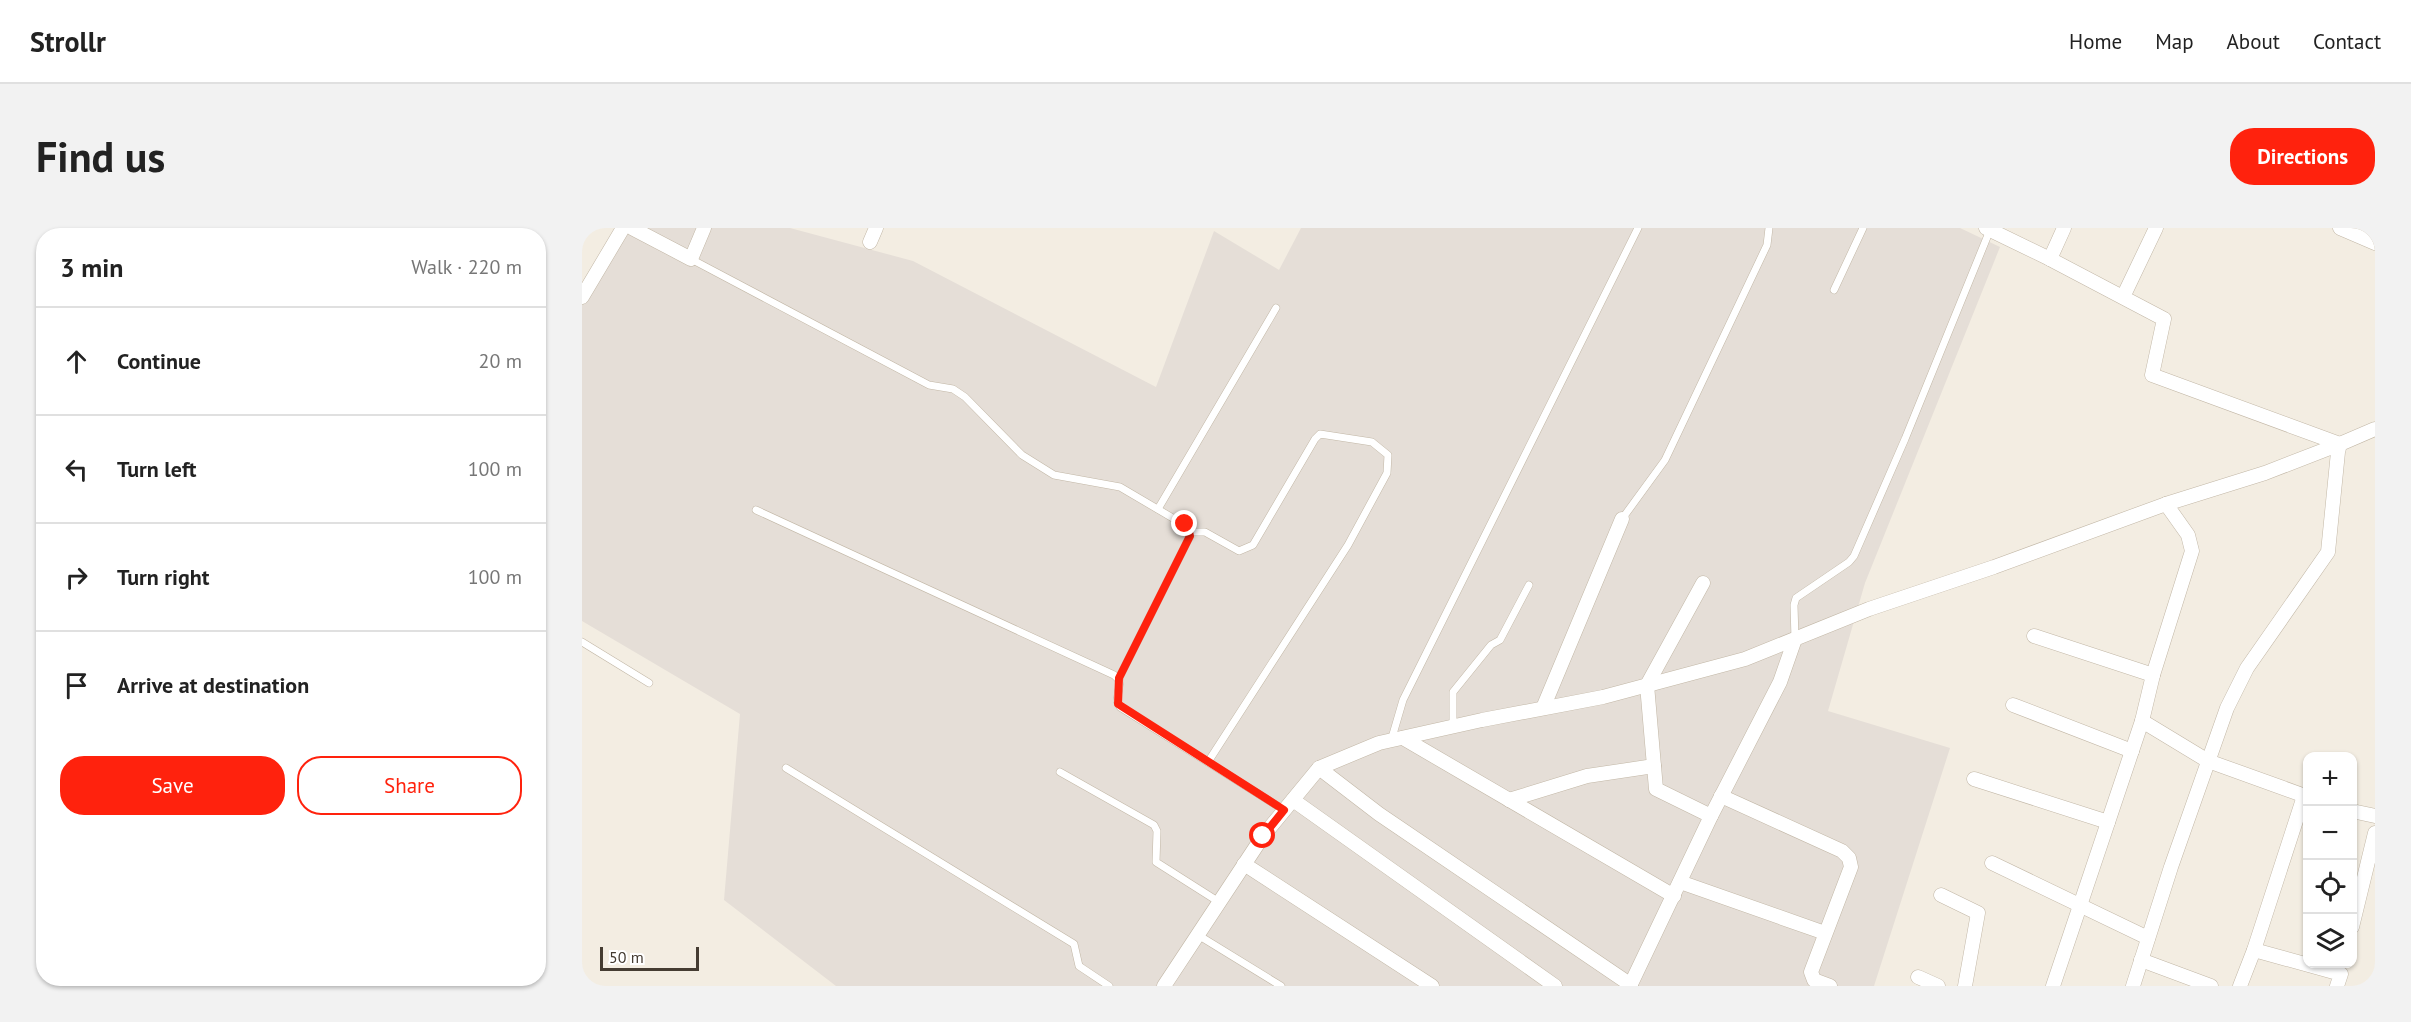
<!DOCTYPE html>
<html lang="en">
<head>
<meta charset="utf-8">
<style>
  :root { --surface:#fff; --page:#f2f2f2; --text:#222; --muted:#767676; --line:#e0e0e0; --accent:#ff220d }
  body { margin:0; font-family:"PT Sans",sans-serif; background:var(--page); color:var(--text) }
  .controls { position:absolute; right:18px; bottom:18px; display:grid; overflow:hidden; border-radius:12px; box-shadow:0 2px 4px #0004 }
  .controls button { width:54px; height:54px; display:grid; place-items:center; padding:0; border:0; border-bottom:2px solid var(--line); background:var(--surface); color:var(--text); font:30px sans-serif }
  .scale { position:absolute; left:18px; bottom:15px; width:99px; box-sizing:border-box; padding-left:6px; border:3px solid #453c32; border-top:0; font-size:16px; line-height:21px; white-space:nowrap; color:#453c32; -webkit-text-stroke:4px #fff; paint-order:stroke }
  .stop { position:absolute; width:18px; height:18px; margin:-14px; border:4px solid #ff220d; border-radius:50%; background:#fff }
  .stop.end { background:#ff220d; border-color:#fff; box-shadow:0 2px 6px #0008 }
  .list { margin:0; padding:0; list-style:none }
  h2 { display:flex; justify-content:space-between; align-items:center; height:78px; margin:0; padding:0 24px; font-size:26px }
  h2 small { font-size:20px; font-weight:400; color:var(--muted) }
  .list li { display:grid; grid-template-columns:39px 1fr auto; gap:18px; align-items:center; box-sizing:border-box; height:108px; padding:0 24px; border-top:2px solid var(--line) }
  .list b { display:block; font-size:22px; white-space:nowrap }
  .list em { font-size:20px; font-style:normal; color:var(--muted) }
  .actions { display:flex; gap:12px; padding:18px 24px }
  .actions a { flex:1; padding:14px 0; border:2px solid var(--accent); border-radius:24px; text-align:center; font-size:21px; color:var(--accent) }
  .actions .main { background:var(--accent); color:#fff }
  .icon { flex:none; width:33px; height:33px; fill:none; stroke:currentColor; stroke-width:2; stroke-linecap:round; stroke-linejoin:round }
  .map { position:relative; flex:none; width:1793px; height:758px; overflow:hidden; border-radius:24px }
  header { display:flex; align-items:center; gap:36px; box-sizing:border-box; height:84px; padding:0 30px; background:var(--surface); border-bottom:2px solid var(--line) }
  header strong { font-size:28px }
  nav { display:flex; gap:33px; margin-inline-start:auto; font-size:21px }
  .intro { display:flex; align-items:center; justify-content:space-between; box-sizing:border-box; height:144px; padding:0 36px }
  h1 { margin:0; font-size:42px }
  .button { padding:15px 27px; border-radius:24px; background:var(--accent); color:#fff; font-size:21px; font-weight:700 }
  main { display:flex; gap:36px; padding:0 36px }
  aside { flex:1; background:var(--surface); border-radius:24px; box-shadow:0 2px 4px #0004 }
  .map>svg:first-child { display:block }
  .industrial { fill:#e5ded7 }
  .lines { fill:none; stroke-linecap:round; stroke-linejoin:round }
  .lane-casing { stroke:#c2b7a6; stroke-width:8 }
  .street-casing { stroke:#c2b7a6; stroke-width:15 }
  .lane { stroke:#fff; stroke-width:7 }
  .street { stroke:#fff; stroke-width:14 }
  .route { stroke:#ff220d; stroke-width:8 }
</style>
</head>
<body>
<header>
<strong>Strollr</strong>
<nav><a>Home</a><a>Map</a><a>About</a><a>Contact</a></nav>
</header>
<div class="intro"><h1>Find us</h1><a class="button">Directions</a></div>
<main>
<aside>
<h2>3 min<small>Walk · 220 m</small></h2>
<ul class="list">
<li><svg class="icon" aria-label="ahead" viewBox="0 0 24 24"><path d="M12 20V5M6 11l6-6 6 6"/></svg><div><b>Continue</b></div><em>20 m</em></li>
<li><svg class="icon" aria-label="left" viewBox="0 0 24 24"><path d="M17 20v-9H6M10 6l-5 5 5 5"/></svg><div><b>Turn left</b></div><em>100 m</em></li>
<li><svg class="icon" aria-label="right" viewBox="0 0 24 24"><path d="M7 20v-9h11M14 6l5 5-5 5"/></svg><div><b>Turn right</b></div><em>100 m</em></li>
<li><svg class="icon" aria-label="arrive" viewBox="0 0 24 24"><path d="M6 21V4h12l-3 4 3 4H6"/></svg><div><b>Arrive at destination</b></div></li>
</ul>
<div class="actions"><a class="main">Save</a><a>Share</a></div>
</aside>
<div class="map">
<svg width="1793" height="758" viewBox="0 0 1793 758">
  <rect width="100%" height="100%" fill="#f3ede2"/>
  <path class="industrial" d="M37,0H208L331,33L574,159L632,3L697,42L719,0H1378L1418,19L1283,355L1246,483L1368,520L1292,758H254L142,672L158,486L0,393V77Z"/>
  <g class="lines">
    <defs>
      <g id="lane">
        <path d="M109,31L347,157L371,161L383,169L440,227L472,247L538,259L606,299L608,308L537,450"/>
        <path d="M1252,62L1281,0"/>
        <path d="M576,281L694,80"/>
        <path d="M174,282L532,447L538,453L535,473L538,479L702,582"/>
        <path d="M1040,291L1083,232L1185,17L1187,0"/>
        <path d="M607,304H623L657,323L671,317L733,211L738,206L790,214L806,227L805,245L766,317L626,534"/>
        <path d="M1213,411L1212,377L1214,370L1267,334L1272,328L1323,211L1408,2"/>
        <path d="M0,414L67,455"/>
        <path d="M871,499V464L909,417L918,412L947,357"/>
        <path d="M809,513L821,472L1056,0"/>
        <path d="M204,540L492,716L497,738L527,758"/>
        <path d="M478,544L572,597L575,603L574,634L637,674"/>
        <path d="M616,707L699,758"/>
      </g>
      <g id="street">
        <path d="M50,0L109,31L122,0"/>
        <path d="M1404,0L1468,31L1582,91L1570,147L1758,216"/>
        <path d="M1758,0L1793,15"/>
        <path d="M288,14L294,0"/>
        <path d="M1468,31L1482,0"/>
        <path d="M0,69L41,0"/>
        <path d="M1541,69L1574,0"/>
        <path d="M1121,355L1065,457L1074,561L1129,588"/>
        <path d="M1452,408L1571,447"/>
        <path d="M1431,477L1550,523"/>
        <path d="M961,480L1040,291"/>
        <path d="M1560,493L1626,533L1726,569"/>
        <path d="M821,510L1092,668"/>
        <path d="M737,540L797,586L1049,757"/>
        <path d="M1392,551L1526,594"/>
        <path d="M1139,568L1260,623L1267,630L1269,639L1229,744L1232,752L1248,758"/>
        <path d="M711,572L973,758"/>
        <path d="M927,572L1005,548L1072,538"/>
        <path d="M1770,583L1793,588"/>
        <path d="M1410,635L1566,710"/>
        <path d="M662,636L850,758"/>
        <path d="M1098,654L1243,705"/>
        <path d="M1359,667L1396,685L1383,758"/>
        <path d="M1770,699L1793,605"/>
        <path d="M1672,722L1759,746L1755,758"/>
        <path d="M1559,732L1629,758"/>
        <path d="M1336,749L1356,758"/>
        <path d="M582,758L681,608L737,540L797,515L900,492L1021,469L1163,431L1287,381L1412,339L1584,276L1683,245L1758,216"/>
        <path d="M1048,758L1129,588L1198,454L1213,411"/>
        <path d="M1471,758L1560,493L1571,447L1610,323L1606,307L1584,276"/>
        <path d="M1551,758L1589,639L1645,480L1665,440L1746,324L1756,224L1758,216L1793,201"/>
        <path d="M1658,758L1672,722L1722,568"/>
      </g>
    </defs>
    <use href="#lane" class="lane-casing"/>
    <use href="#street" class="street-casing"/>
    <use href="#lane" class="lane"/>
    <use href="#street" class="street"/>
  </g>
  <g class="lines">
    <path class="route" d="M603,296L606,299L608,308L537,450L536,476L702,582L681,608"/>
  </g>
</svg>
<div class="controls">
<button>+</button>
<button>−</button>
<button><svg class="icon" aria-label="locate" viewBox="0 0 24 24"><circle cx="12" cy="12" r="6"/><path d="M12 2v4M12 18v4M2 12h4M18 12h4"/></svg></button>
<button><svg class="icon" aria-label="layers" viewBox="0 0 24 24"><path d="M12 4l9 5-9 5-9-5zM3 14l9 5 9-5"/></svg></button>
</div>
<div class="scale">50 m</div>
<div class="stop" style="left:681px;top:608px"></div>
<div class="stop end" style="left:603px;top:296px"></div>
</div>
</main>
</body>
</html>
